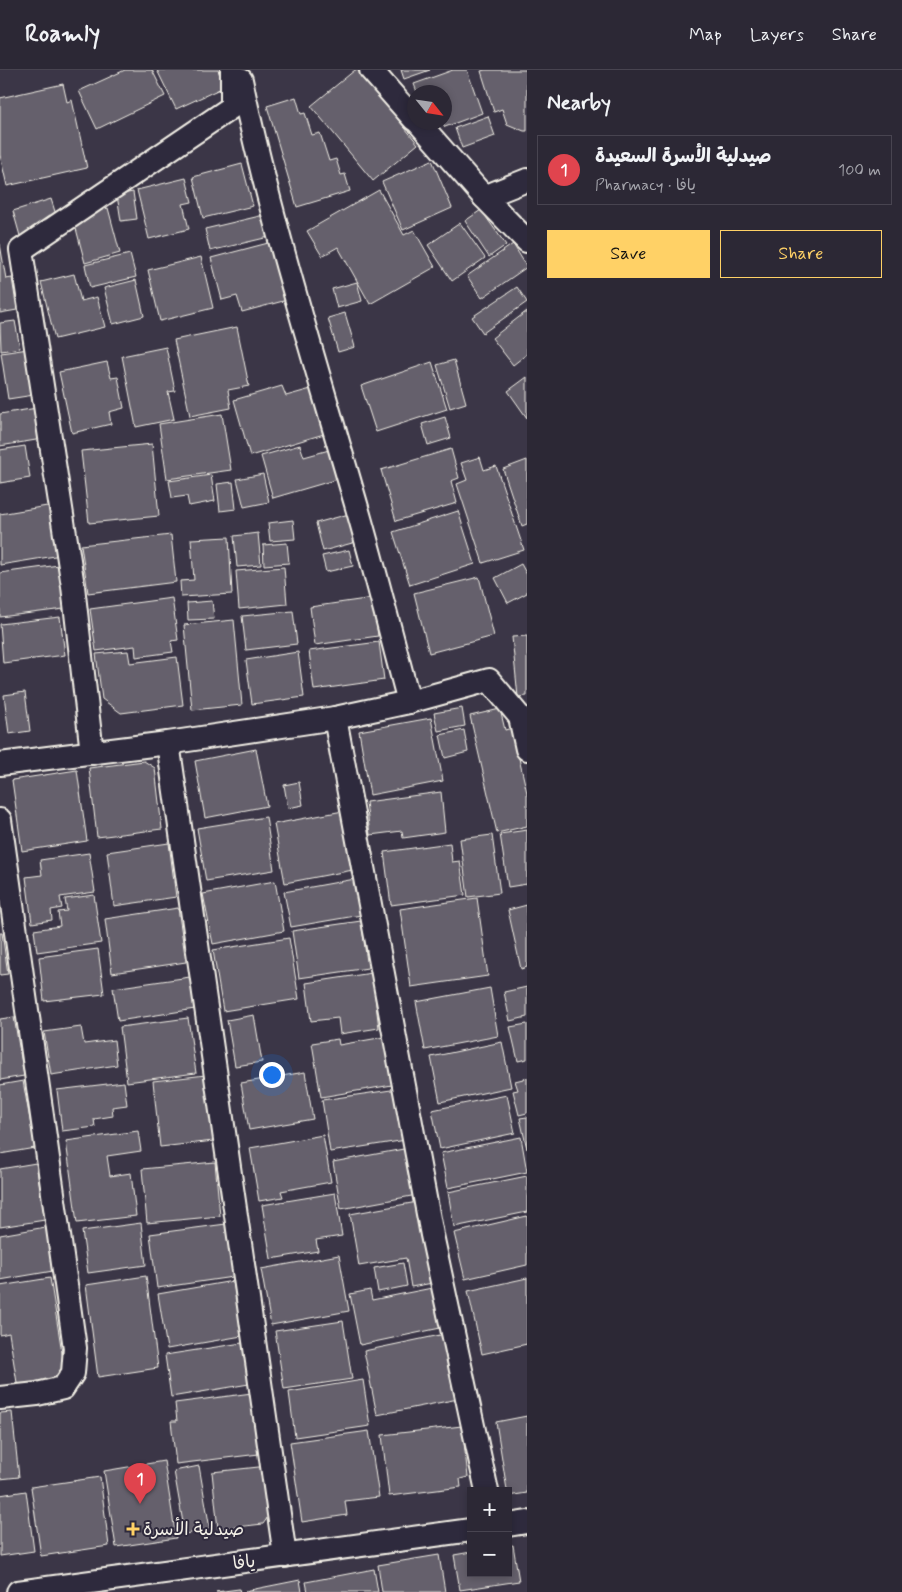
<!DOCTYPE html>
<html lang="en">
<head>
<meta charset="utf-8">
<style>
  :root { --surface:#2c2835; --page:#383441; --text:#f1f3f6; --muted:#a6a6ad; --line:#484450; --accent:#ffd166 }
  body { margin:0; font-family:Mynerve,"Playpen Sans Arabic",sans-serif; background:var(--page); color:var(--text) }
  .controls { position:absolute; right:15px; bottom:15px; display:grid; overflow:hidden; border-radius:0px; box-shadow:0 2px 8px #0003 }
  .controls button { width:45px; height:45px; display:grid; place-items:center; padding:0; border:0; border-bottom:1px solid var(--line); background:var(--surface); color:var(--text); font:25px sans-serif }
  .compass { position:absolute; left:407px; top:15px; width:45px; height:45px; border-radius:50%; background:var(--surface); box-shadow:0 2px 8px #0003; rotate:120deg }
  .you { position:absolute; left:271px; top:1004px; width:18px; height:18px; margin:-12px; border:4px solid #fff; border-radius:50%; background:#1a73e8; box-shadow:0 0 0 8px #1a73e833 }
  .badge { display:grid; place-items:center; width:32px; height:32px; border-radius:50%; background:var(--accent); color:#fff; font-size:16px; font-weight:700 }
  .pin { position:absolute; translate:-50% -41px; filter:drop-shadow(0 1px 2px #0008) }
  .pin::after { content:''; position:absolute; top:26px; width:18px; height:15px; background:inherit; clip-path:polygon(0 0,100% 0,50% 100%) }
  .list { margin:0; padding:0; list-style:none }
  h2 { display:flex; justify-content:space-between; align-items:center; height:65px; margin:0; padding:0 20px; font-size:21px }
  h2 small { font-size:16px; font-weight:400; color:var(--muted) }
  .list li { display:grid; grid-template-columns:32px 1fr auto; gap:15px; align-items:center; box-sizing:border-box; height:70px; margin:0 10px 10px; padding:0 10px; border:1px solid var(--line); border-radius:0px }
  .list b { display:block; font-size:19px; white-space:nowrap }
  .list p { margin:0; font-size:16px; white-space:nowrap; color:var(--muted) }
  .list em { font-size:16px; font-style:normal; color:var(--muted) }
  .actions { display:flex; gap:10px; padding:15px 20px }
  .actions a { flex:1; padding:11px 0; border:1px solid var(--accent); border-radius:0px; text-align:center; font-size:18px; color:var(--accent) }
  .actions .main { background:var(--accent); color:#111 }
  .map { position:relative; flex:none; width:527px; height:1522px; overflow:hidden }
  header { display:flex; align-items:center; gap:30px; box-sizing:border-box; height:70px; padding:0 25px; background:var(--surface); border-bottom:1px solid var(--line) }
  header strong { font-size:24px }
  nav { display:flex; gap:28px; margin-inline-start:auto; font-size:18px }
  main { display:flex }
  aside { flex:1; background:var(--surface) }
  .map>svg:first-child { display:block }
  .building { fill:#65616c; stroke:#f4f1e8 }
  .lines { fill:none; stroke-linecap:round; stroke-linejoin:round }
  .street-casing { stroke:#f4f1e8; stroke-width:26 }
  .street { stroke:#2f2a3d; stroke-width:22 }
  .poi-dot { fill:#ffd166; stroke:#2f2a3d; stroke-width:2 }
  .labels { text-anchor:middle; stroke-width:4; stroke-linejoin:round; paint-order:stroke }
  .poi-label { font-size:18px; fill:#f4f1e8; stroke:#2f2a3d; text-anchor:start }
  .street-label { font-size:18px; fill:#f4f1e8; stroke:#2f2a3d }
</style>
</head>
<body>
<header>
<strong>Roamly</strong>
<nav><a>Map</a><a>Layers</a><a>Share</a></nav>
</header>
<main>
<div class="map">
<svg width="527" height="1522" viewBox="0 0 527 1522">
  <rect width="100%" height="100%" fill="#3b3647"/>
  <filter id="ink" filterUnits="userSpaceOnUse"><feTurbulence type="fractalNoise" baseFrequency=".02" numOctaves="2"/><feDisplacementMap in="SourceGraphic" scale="10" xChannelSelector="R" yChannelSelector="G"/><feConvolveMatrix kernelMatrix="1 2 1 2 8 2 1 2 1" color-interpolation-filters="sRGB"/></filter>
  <g filter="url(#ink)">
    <g class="building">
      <path d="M125,0H152L165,26L97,59L79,21Z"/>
      <path d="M157,0H218L224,17L176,39Z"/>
      <path d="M355,0H358L418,74L373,111L311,36Z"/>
      <path d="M401,0H430L404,9Z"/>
      <path d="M453,0H467L482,43L445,57L442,52H444V22H417L414,14Z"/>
      <path d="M485,0H527V61H524L507,54L502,39L494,42L481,1Z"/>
      <path d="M63,14L67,32L72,30L87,98L7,116L0,85V28Z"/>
      <path d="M296,27L301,44L305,43L312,65L320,63L329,91L336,89L341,105L345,104L350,121L297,137L267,36Z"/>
      <path d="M488,46L495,66L462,78L455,58Z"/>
      <path d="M432,90L452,138L403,160L382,112Z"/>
      <path d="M242,94L253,136L203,148L193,107Z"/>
      <path d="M186,108L192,132L183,134L189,159L149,169L137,120Z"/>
      <path d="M379,120L404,165L414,160L435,197L370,234L338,177L322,186L307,161Z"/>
      <path d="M133,122L137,149L121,151L117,125Z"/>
      <path d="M51,129L59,154L20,166L13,141Z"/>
      <path d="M108,138L120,183L85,193L73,147Z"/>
      <path d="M481,140L506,175L489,187L465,151Z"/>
      <path d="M264,145L269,167L210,181L205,159Z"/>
      <path d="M460,153L485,188L452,211L428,175Z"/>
      <path d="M272,172L287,230L242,242L237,226L222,230L211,188Z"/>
      <path d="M0,174L6,209L12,208L17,240L0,243Z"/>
      <path d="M513,174L527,197L482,228L467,206Z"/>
      <path d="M130,184L136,207L90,218L85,195Z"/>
      <path d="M201,187L213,238L160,251L148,200Z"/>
      <path d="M74,204L81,231L97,227L105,257L55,269L41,212Z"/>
      <path d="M136,210L144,246L113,254L104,218Z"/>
      <path d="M357,212L362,231L337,238L332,219Z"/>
      <path d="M517,217L527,232L483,263L472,247Z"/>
      <path d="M527,241V284L513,295L492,268Z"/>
      <path d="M345,243L355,277L338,282L328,248Z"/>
      <path d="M15,251L20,278L1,281L0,253Z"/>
      <path d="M237,257L249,316L228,320L231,338L190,346L174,270Z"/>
      <path d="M166,277L175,321L168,322L174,349L136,357L122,286Z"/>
      <path d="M28,279L34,325L8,329L1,283Z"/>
      <path d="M454,290L466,333L450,338L437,295Z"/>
      <path d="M107,292L111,308L118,307L124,338L109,342L111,354L72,363L59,302Z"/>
      <path d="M432,292L447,339L376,362L361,316Z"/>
      <path d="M527,307V348L508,321Z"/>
      <path d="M282,316L286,326L311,319L324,364L250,386L234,330Z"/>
      <path d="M43,337L48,368L0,376V344Z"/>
      <path d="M222,344L231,400L167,409L159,354Z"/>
      <path d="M445,347L451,368L428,375L422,354Z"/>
      <path d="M152,374L159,446L89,453L81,381Z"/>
      <path d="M300,375L304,387L329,380L338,409L273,428L261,386Z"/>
      <path d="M25,376L30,408L0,413V380Z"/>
      <path d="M451,379L459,408L451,411L457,433L396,451L381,400Z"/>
      <path d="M480,387L484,400L496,396L524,480L483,493L457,414L467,410L461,393Z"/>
      <path d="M527,390V454L522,456L503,399Z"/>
      <path d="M263,404L269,432L244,437L237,409Z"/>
      <path d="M211,405L215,431L189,436L187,426L172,428L169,411Z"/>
      <path d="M233,412L236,439L220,441L217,414Z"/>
      <path d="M53,435L61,485L0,495V444Z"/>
      <path d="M458,441L475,494L410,515L393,462Z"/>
      <path d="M349,444L356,472L323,481L316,453Z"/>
      <path d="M293,450L295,469L270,471L268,453Z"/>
      <path d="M258,463L261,495L237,497L234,466Z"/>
      <path d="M171,465L176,512L88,523L81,475Z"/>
      <path d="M229,467L232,524L181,527L180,511L194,510L191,469Z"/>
      <path d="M287,473L289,493L264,495L263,475Z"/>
      <path d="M349,480L353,496L326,502L322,486Z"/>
      <path d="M521,494L527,505V523L508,533L495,508Z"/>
      <path d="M59,495L64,539L0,547V503Z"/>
      <path d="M284,497L287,534L239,539L236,501Z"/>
      <path d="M479,507L494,566L429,583L414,523Z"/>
      <path d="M172,528L178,570L171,571L173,582L136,587L135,576L96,581L90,539Z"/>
      <path d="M373,528L378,566L315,575L310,537Z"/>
      <path d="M212,531L214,549L188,550L187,533Z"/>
      <path d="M293,541L297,574L246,580L242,546Z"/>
      <path d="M60,547L65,585L3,593L0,554Z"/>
      <path d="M234,550L242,635L192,640L184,555Z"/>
      <path d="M527,566V626L518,627L512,567Z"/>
      <path d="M379,572L384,610L314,620L309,581Z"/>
      <path d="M128,581L130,593L177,587L183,635L121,643L102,629L96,584Z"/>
      <path d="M298,582L304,627L252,634L246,590Z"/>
      <path d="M25,622L30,661L9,664L4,625Z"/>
      <path d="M462,638L465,656L438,661L434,643Z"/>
      <path d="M500,639L505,660L512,658L527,723V756L497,763L470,646Z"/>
      <path d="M431,648L443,711L370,725L359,661Z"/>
      <path d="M464,660L468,682L445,688L440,665Z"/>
      <path d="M256,679L267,736L205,748L195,691Z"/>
      <path d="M144,691L155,698L162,759L97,767L89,698Z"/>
      <path d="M77,700L87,771L22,781L12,710Z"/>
      <path d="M299,712L303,735L288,738L284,715Z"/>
      <path d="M441,722L445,762L403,768L402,761L370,765L366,732Z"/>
      <path d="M343,741L353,800L285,813L274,754Z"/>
      <path d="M266,747L274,800L206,811L197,758Z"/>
      <path d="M527,760V814L508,817L500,764Z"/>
      <path d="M492,765L500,823L468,827L460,769Z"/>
      <path d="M169,773L176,827L114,836L107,782Z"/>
      <path d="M450,773L452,792L460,791L465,825L391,835L384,782Z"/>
      <path d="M89,783L95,822L60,827L62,838L51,840L52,850L32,853L26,807L42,805L40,790Z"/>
      <path d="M355,809L361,845L291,857L284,822Z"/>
      <path d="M275,811L284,861L213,874L203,824Z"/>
      <path d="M94,825L101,873L37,882L34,860L60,856L58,842L67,841L65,829Z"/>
      <path d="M477,828L488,906L411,917L400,839Z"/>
      <path d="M527,835V897L521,899L508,840Z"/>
      <path d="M178,838L186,892L112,903L105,849Z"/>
      <path d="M361,851L368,898L299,908L292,861Z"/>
      <path d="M0,863H2L8,904L0,905Z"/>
      <path d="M289,868L299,929L223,941L213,880Z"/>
      <path d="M98,879L104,924L44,931L39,887Z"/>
      <path d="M372,903L379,958L340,964L338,948L311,951L306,913Z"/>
      <path d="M190,907L195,939L118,951L113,918Z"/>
      <path d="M527,917V947L510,951L504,922Z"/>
      <path d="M490,918L498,966L425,980L416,932Z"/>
      <path d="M254,945L262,992L235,996L227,950Z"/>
      <path d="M14,947L24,1006L0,1010V949Z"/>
      <path d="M188,948L196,1003L127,1012L120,957Z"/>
      <path d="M527,954V989L518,991L510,957Z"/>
      <path d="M81,957L84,974L114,970L117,995L51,1005L44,962Z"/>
      <path d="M390,966L398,1014L321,1027L312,973L338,969L339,975Z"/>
      <path d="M502,972L511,1017L440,1032L431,987Z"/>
      <path d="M305,1002L313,1049L249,1060L241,1013Z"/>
      <path d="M206,1005L214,1071L160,1077L153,1011Z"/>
      <path d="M527,1008V1043L519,1045L513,1021L518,1020L515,1011Z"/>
      <path d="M23,1011L35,1078L0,1084V1015Z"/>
      <path d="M124,1012L127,1035L112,1037L113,1046L94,1049L95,1057L62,1061L57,1020Z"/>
      <path d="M398,1019L406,1070L330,1082L322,1030Z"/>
      <path d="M507,1025L515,1063L440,1079L432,1040Z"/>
      <path d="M527,1047V1079L520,1048Z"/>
      <path d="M138,1061L141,1081L107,1086L110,1106L131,1103L136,1146L77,1153L66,1071Z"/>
      <path d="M323,1065L331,1112L281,1121L283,1127L259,1131L250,1078Z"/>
      <path d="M521,1067L527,1102L448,1118L441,1083Z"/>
      <path d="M409,1078L417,1125L341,1139L333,1092Z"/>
      <path d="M215,1092L220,1146L147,1153L142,1099Z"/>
      <path d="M36,1093L45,1150L0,1157V1099Z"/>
      <path d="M527,1106V1142L454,1157L448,1122Z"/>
      <path d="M335,1123L342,1166L316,1170L318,1181L271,1189L262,1135Z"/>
      <path d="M423,1131L438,1212L411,1217L406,1188L359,1196L350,1144Z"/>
      <path d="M527,1146V1195L465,1209L454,1163Z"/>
      <path d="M141,1153L146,1195L88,1203L82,1161Z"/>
      <path d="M226,1154L233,1207L157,1218L150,1164Z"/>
      <path d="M46,1157L53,1201L0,1210V1165Z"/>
      <path d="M339,1185L349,1241L271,1255L261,1199Z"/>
      <path d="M403,1193L407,1216L378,1222L374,1198Z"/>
      <path d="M146,1206L158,1298L98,1307L86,1215Z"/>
      <path d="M50,1208L65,1301L52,1314L18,1319L9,1263L0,1265V1216Z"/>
      <path d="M527,1208V1274L482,1284L468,1221Z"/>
      <path d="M233,1211L242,1266L167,1279L158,1224Z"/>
      <path d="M437,1217L445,1257L360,1275L350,1224L370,1220L372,1230Z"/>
      <path d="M343,1251L352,1309L284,1319L275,1261Z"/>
      <path d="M445,1264L458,1329L377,1345L364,1281Z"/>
      <path d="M242,1273L249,1314L171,1327L165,1285Z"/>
      <path d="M363,1310L370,1356L295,1367L289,1322Z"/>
      <path d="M252,1323L259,1384L176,1394L171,1351H177L175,1333Z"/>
      <path d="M12,1342L19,1407L0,1409V1343Z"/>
      <path d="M527,1346V1423L508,1426L496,1352Z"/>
      <path d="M462,1356L468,1407L460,1409L461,1417L389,1426L382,1365Z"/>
      <path d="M369,1361L379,1427L345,1431L347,1445L302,1452L290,1372Z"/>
      <path d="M164,1391L176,1468L116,1477L104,1401Z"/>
      <path d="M199,1396L210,1459L185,1464L174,1401Z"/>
      <path d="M268,1396L273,1440L263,1454L218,1459L212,1402Z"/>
      <path d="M100,1407L109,1476L41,1486L31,1417Z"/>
      <path d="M26,1421L34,1481L0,1486V1425Z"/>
      <path d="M513,1475L519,1511L460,1520L454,1485L471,1482V1503H508V1476Z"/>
      <path d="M439,1485L445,1522H382L378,1495Z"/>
      <path d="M374,1499L378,1522H308L306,1512Z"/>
      <path d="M300,1510L302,1522H246L245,1521Z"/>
      <path d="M239,1519L240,1522H216Z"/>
    </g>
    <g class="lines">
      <defs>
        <g id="street">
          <path d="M371,0L414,49"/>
          <path d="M241,10C272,156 317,298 358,441C376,504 392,568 409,632"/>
          <path d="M418,52L484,127L527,110"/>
          <path d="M484,127L527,171"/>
          <path d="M335,648L432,1165L487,1421"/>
          <path d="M168,673L285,1486"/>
          <path d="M92,683L73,516L21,180L232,37V0"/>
          <path d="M0,694L168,673L335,648L409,632L489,610L520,647L527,679"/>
          <path d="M0,750L75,1278L73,1303L63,1318L37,1324L0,1328"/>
          <path d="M508,1455L527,1452"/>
          <path d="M18,1522L471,1460"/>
        </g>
      </defs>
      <use href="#street" class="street-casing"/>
      <use href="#street" class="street"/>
    </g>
  </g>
  <path class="poi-dot" d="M130.5 1451.5h5v5h5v5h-5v5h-5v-5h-5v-5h5z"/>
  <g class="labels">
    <g class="poi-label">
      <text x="143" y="1465">صيدلية الأسرة</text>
    </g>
    <g class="street-label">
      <text transform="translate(244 1492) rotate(-7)" y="6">يافا</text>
    </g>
  </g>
</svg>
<div class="controls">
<button>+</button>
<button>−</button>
</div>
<svg class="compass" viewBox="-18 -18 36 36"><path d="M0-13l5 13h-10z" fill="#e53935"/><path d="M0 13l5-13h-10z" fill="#a6a6ad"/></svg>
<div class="you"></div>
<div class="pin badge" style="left:140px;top:1434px;background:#e0444e">1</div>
</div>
<aside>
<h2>Nearby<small></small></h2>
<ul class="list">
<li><span class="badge" style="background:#e0444e">1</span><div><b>صيدلية الأسرة السعيدة</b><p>Pharmacy · يافا</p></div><em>100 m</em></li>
</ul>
<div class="actions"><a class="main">Save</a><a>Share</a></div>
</aside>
</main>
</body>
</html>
